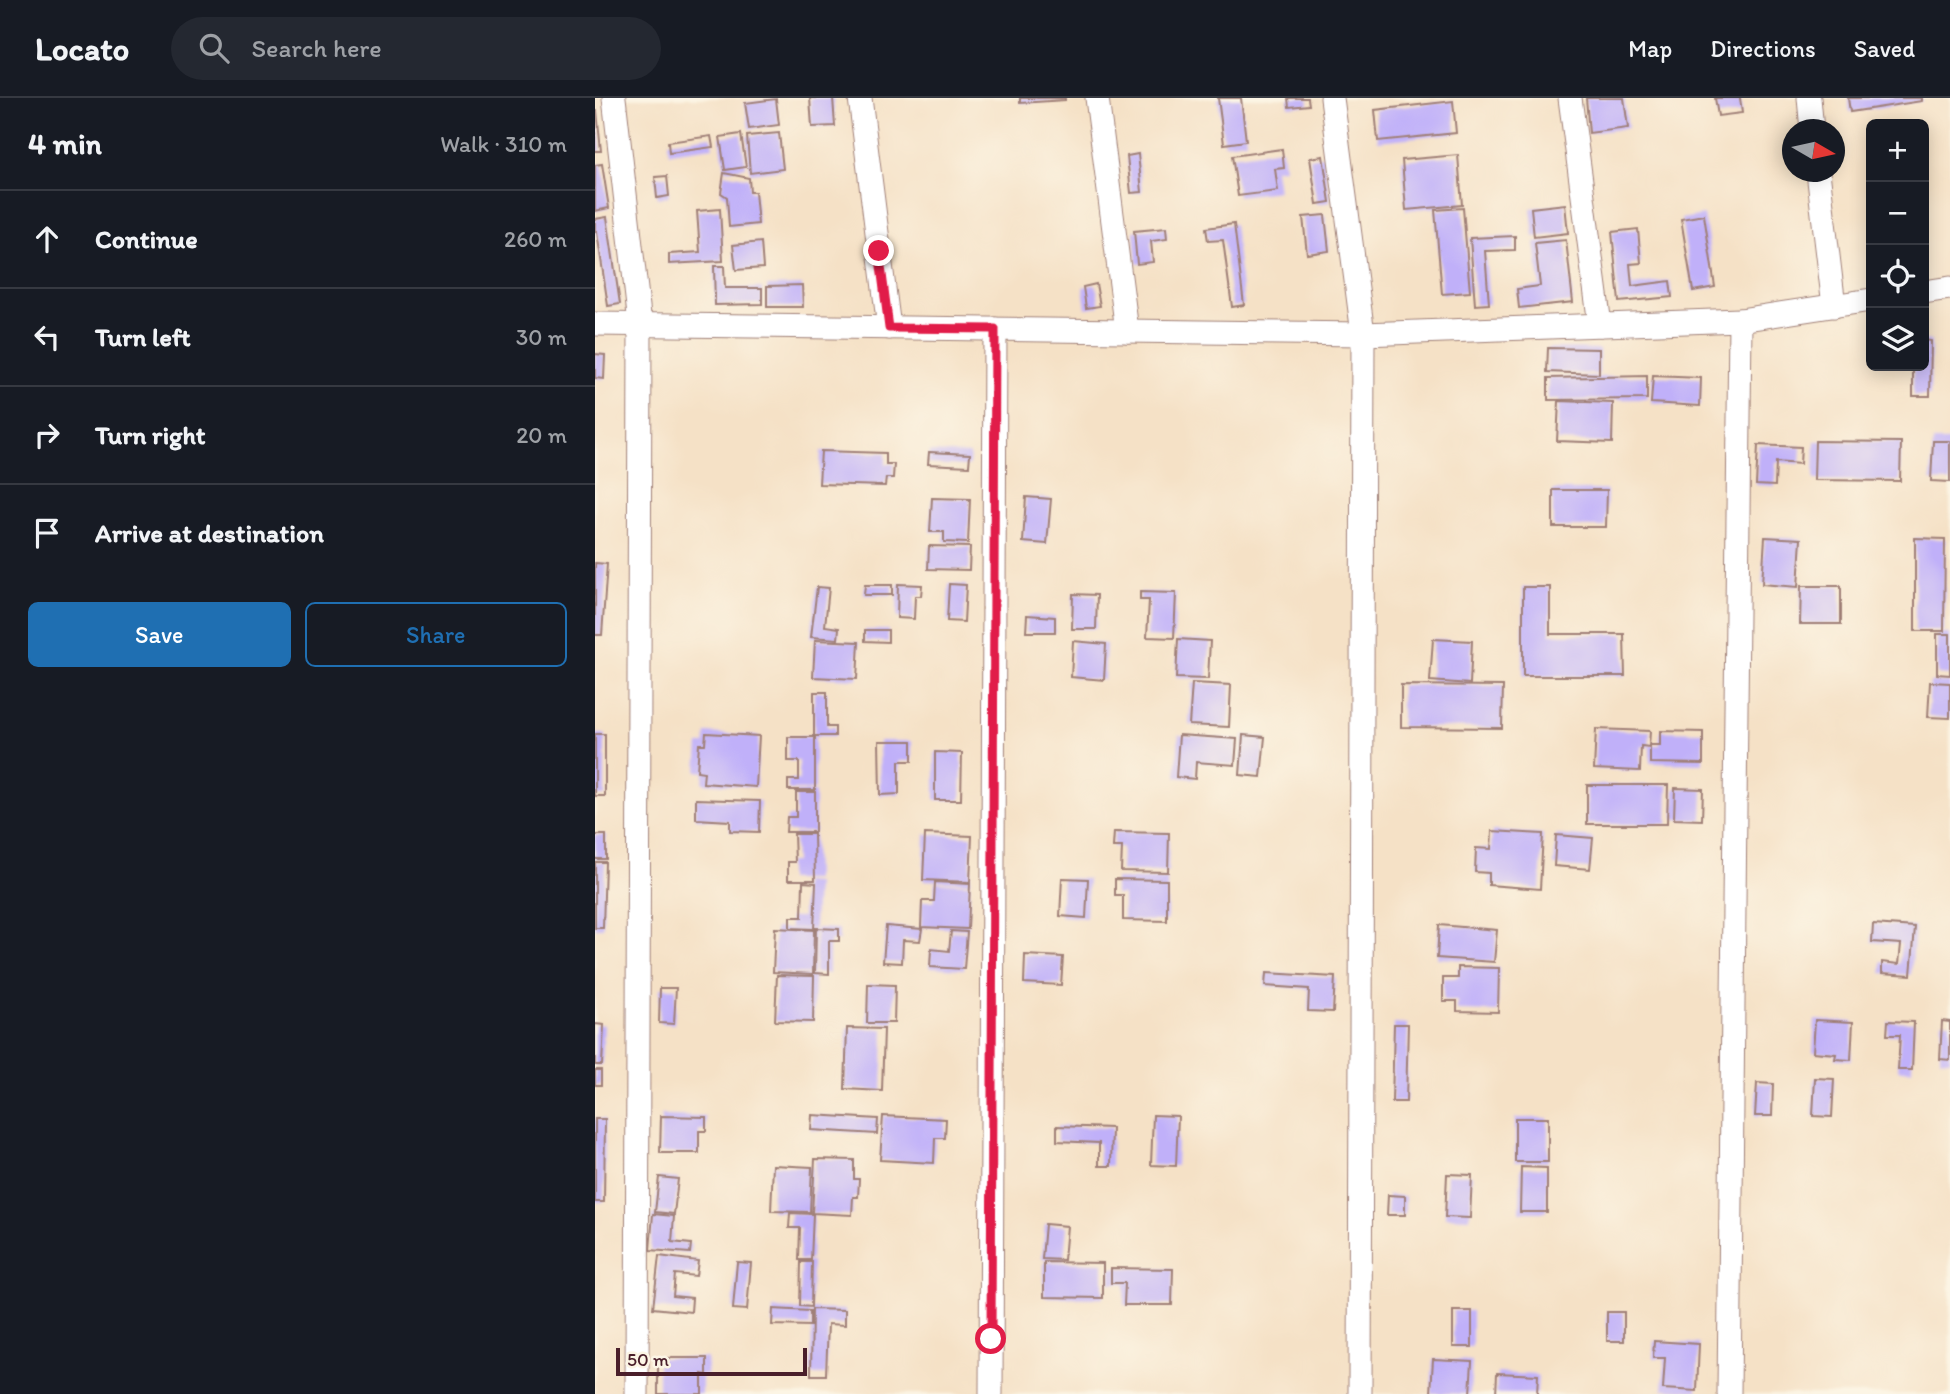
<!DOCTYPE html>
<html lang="en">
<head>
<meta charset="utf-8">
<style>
  :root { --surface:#171b24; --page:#242831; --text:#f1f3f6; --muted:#9ea1a6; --line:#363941; --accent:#1f6fb2 }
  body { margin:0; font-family:Itim,sans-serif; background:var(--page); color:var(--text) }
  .controls { position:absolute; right:21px; top:21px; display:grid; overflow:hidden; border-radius:10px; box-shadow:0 4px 18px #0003 }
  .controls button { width:63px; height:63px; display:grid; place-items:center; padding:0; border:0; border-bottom:2px solid var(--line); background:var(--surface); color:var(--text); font:35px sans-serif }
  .compass { position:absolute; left:1187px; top:21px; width:63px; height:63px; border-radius:50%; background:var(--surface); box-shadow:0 4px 18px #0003; rotate:99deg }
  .scale { position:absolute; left:21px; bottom:18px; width:191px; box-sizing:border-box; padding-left:7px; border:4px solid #4a1f2b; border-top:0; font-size:19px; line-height:24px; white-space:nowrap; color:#4a1f2b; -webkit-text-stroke:5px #fcf5e5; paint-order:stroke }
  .stop { position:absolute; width:21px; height:21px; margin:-16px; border:5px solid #e11d48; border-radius:50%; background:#fff }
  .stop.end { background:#e11d48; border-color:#fff; box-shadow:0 2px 7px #0008 }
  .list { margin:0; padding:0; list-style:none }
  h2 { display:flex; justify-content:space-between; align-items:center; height:91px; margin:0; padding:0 28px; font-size:30px }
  h2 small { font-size:23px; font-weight:400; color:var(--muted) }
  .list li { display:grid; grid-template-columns:46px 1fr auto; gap:21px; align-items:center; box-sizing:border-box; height:98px; padding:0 28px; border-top:2px solid var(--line) }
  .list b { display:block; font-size:26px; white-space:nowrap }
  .list em { font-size:23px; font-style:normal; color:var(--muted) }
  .actions { display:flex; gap:14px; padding:21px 28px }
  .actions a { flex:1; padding:16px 0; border:2px solid var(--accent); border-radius:10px; text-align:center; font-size:24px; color:var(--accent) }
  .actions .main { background:var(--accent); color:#fff }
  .icon { flex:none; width:38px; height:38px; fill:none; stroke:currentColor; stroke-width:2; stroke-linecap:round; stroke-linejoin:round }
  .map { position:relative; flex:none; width:1355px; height:1296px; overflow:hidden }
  header { display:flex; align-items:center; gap:42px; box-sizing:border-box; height:98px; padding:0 35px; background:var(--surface); border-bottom:2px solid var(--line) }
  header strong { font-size:33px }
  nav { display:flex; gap:38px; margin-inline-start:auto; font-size:24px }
  .search { width:490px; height:63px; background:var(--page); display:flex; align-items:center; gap:18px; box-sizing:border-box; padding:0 24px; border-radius:38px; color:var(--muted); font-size:26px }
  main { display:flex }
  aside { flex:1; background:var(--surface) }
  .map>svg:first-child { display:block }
  .building { fill:#c0b0f9 }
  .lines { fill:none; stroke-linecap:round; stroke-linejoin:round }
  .minor-casing { stroke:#a08078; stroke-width:25 }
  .minor { stroke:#fff; stroke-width:23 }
  .route { stroke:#e11d48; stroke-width:9 }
</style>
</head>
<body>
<header>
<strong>Locato</strong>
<div class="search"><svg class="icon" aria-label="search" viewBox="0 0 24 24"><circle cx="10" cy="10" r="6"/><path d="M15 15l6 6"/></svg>Search here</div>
<nav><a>Map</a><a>Directions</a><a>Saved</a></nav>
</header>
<main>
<aside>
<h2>4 min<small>Walk · 310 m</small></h2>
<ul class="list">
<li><svg class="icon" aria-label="ahead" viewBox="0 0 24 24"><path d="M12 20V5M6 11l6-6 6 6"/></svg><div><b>Continue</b></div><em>260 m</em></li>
<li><svg class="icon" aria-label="left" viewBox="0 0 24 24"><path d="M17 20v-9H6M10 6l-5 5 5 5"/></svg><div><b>Turn left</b></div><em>30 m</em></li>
<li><svg class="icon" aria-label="right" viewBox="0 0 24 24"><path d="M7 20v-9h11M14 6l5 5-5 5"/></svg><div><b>Turn right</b></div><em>20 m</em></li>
<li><svg class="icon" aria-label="arrive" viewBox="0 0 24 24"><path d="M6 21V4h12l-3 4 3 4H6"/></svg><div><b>Arrive at destination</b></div></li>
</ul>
<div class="actions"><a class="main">Save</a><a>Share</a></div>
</aside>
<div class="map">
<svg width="1355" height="1296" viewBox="0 0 1355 1296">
  <rect width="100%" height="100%" fill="#fcf5e5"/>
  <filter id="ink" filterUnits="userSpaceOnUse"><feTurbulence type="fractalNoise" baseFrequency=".0143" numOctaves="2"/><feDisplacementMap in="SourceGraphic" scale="14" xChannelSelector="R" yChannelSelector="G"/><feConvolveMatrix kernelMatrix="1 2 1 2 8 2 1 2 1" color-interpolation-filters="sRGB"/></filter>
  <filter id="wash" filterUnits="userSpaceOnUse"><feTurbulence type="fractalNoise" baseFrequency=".00686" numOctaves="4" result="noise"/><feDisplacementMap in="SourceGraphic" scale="28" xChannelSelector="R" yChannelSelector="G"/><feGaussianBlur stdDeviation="1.57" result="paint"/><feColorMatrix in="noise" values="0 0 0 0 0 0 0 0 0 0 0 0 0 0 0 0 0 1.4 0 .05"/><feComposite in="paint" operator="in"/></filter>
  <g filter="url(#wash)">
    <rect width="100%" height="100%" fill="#f5e1c6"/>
    <g id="blocks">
      <g class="building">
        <path d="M215,0H238L240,28L217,29Z"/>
        <path d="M425,0H470V2L425,5Z"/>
        <path d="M623,0H646L651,43L629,46Z"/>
        <path d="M693,0H713L714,7L694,9Z"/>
        <path d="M991,0H1029L1033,30L994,35Z"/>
        <path d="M1120,0H1145L1147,15L1123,18Z"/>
        <path d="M1253,0H1327V3L1255,14Z"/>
        <path d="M181,1L184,27L154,31L150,5Z"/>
        <path d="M858,3L861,35L783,43L780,12Z"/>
        <path d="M0,13H2L6,53H0Z"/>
        <path d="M184,35L188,71L155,75L152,38Z"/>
        <path d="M146,36L151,69L130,72L125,39Z"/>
        <path d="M116,38L118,49L74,55L73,44Z"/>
        <path d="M687,51L689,70L680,71L683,93L643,98L637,58Z"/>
        <path d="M543,56L547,94L536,95L532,58Z"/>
        <path d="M863,57L867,107L811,112L807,62Z"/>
        <path d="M728,58L735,104L722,106L715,60Z"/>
        <path d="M7,66L14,110L0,113V67Z"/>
        <path d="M129,75L154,80L155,94H160L163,126L134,129L132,99L126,95Z"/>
        <path d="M72,78L74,98L62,100L60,79Z"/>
        <path d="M970,106L973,135L939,139L936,110Z"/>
        <path d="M868,110L875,194L847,196L840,112Z"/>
        <path d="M125,111L128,163L74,166V156L105,154L102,113Z"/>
        <path d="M730,117L734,153L712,156L708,119Z"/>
        <path d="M1109,117L1120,189L1098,193L1086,121Z"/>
        <path d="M12,119L25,206L13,208L2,134H0V121Z"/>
        <path d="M639,126L649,207L637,209L628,142L613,143L611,130Z"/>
        <path d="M571,130L572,141L556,143L558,164L542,166L539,133Z"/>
        <path d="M1043,131L1046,165L1035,166L1037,188L1075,183L1077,199L1024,204L1017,134Z"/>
        <path d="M920,138V152L890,153L894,206L880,207L875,140Z"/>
        <path d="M971,142L978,204L924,210L922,191L945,188L940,145Z"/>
        <path d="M166,144L168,170L141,172L138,147Z"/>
        <path d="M119,168H129L130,190H167V206L120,207Z"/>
        <path d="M501,186L505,208L491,210L488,189Z"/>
        <path d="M207,187L208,209H172V188Z"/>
        <path d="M1329,242L1336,243L1335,298H1318V268H1329Z"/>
        <path d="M953,250L1004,251V276L952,274Z"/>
        <path d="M0,256L10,257L9,281L0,280Z"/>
        <path d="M1052,278V301L953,302V280Z"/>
        <path d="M1058,278L1106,280L1105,308L1056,305Z"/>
        <path d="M964,303L1018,305L1017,345L962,343Z"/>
        <path d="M1220,343L1306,344L1305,383L1219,382Z"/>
        <path d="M1338,343H1355V384L1336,383Z"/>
        <path d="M1163,347L1206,349L1205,366L1181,364L1180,388L1161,387Z"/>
        <path d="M226,353L291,355V366H299L298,380H291L290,388L224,386Z"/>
        <path d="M334,354L375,356L374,368L333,366Z"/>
        <path d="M958,392H1012L1011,429H958Z"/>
        <path d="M431,399L456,401L452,446L428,444Z"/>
        <path d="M337,400L375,401L373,445L349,444V434H335Z"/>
        <path d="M1170,439L1206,441L1203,489L1167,486Z"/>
        <path d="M1320,440L1350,441L1349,533H1320Z"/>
        <path d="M334,448L375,449L374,472L333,471Z"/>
        <path d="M0,465L12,466L7,537H0Z"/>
        <path d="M303,486L327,487L326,498H320L319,521L302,520Z"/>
        <path d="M354,486L371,487L369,524L352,523Z"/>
        <path d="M270,487H297V497H269Z"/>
        <path d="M1206,488H1246V526H1205Z"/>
        <path d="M222,489L234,490L230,528L244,530L243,541L216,539Z"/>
        <path d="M928,489H955V536H1029L1030,578H928Z"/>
        <path d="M545,494L581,495L579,540L552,539L554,502H545Z"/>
        <path d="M478,496L502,497L501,531H477Z"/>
        <path d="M432,517L460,519V534H431Z"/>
        <path d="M270,532H293V544L270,543Z"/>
        <path d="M1342,536H1355V577L1342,576Z"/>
        <path d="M583,541L615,543L613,581L581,580Z"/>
        <path d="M838,541L877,543L875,586L835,583Z"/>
        <path d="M220,542L264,544L262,581L218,579Z"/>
        <path d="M478,543L511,546L509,582L476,579Z"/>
        <path d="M1335,584L1355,585V620L1333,619Z"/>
        <path d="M597,585L636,587L634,629L594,627Z"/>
        <path d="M806,587L908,588L907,630L806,629Z"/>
        <path d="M219,594H232V629H240V638H219Z"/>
        <path d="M1001,631L1055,633L1054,649L1046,648L1045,673L999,671Z"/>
        <path d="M1065,633L1108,634V666L1055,665V647H1065Z"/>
        <path d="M111,635L164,638L161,689L108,685L109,674L102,673L104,646H110Z"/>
        <rect x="0" y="636" width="10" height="62"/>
        <path d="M584,637L642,641L640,667L601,664L600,681L581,679Z"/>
        <path d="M648,637L670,639L666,679L645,677Z"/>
        <path d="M193,639H220V692H193V682H204V663H193Z"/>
        <path d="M284,643H317V663H304V696L285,697Z"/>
        <path d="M340,654L367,655L366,702H340Z"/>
        <path d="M992,687H1073L1072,726H992Z"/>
        <path d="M1080,690L1108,691L1107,722L1079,721Z"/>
        <path d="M201,694H220V734H191L192,719H201Z"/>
        <path d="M101,701L165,703L164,734L135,733V723L101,721Z"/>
        <path d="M897,733L948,736L945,791L894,787V775L880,774L881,750L896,751Z"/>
        <path d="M519,734L574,735L573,774L526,773L527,749H518Z"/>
        <path d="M199,736H219L220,782H193V764H200Z"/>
        <path d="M330,736L377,738L375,784L328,782Z"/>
        <rect x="0" y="737" width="11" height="24"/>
        <path d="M961,737L998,740L995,771L959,768Z"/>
        <path d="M0,764H10L8,830H0Z"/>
        <path d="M467,780L493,781L491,820L465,818Z"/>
        <path d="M520,781L572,782V823L528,822V797H520Z"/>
        <path d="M208,784L221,785L219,831L195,830V819H207Z"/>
        <path d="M340,784L375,786L373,831L326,829L327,803H339Z"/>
        <path d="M1278,826L1320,829L1316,877L1287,875V864L1304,866L1306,846L1277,844Z"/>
        <path d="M844,827L902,832L899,864L842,860Z"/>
        <path d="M291,828L327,831L325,843L308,842L307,865L288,864Z"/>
        <path d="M180,830L219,832L218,876L178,874Z"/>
        <path d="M221,830L244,831V843H234V876L220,875Z"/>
        <path d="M356,833L372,834L369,871L335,869L336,851L354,853Z"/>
        <path d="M430,857L468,859L466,887L429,885Z"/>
        <path d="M863,869L904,870L903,914L862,913V903H848V880H863Z"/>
        <path d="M671,875L740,879L738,914L713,913L714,891L670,888Z"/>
        <path d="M182,877L219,878L218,924L180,923Z"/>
        <path d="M273,886L300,887L299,925H272Z"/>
        <path d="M65,890H81L79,926L64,925Z"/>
        <path d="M1220,922L1258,924L1256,962L1240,961L1241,956L1218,954Z"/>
        <path d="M1293,923L1319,924L1317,972H1303L1305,937H1292Z"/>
        <path d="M1347,923L1355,924V962L1345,961Z"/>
        <path d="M0,926L9,927L7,967H0Z"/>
        <path d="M799,926H813L811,1004H797Z"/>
        <path d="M252,930L289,931L287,993L250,991Z"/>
        <rect x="0" y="972" width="6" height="15"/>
        <path d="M1220,980L1239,981L1237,1019L1218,1018Z"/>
        <path d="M1162,985L1178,986L1177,1018H1160Z"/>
        <path d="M217,1017L283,1021L282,1036L216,1032Z"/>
        <path d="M558,1017L583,1018L581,1068L556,1067Z"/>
        <path d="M66,1018L111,1019V1033H104V1055H65Z"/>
        <path d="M288,1018L351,1021L350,1040H340L339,1065L285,1062Z"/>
        <rect x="920" y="1020" width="33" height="44"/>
        <path d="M0,1021H10L9,1104H0Z"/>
        <path d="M462,1028L517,1030L516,1068H504V1045L462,1043Z"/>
        <path d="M220,1061L259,1062V1081H264L263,1099H258L257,1117L217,1115Z"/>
        <path d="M178,1067L217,1069L215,1114L176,1113Z"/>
        <path d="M926,1069L952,1070V1114H925Z"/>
        <path d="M852,1076L877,1077L875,1120L850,1119Z"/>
        <path d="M64,1079L83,1081L79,1116L60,1114Z"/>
        <path d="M793,1097L810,1098V1117H792Z"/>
        <path d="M195,1115L218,1116L216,1162H204L205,1130H194Z"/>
        <path d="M58,1116L79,1118L77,1144L96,1146L95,1155L55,1152Z"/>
        <path d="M450,1126L472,1128L469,1162L447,1161Z"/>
        <path d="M64,1158L103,1163L101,1178L80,1176L78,1198L97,1200L96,1214L58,1210Z"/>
        <path d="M142,1164L156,1165L152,1212L138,1211Z"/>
        <path d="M206,1164H217L216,1209L205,1208Z"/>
        <path d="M449,1164L508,1165V1200L449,1199Z"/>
        <path d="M516,1170L578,1171L577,1207H529L530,1185H516Z"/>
        <path d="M178,1211L215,1213V1228L177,1227Z"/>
        <path d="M217,1211L250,1212V1227L233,1226L231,1277H216Z"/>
        <rect x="858" y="1213" width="19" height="36"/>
        <rect x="1012" y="1214" width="17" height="29"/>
        <path d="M1059,1243L1104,1246L1102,1293L1068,1291L1070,1260H1058Z"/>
        <path d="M63,1260H112V1277L107,1276V1296H63Z"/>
        <path d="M838,1261L877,1263L875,1296L836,1295Z"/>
        <path d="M902,1275L943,1277L942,1296H901Z"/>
      </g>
    </g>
  </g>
  <g filter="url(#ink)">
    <use href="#blocks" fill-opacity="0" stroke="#a08078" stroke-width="2"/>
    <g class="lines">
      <defs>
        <g id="minor">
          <path d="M19,0L45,226L42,1296"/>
          <path d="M265,0L294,230"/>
          <path d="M502,0L532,233"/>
          <path d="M737,0L768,236L765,1296"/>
          <path d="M975,0L1005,227"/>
          <path d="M1214,0L1217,32"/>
          <path d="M1223,74L1239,208"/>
          <path d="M1329,194L1355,190"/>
          <path d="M0,226L768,236L1145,222L1276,202"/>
          <path d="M396,1296L400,231"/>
          <path d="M1134,1296L1145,222"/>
        </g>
      </defs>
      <use href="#minor" class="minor-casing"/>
      <use href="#minor" class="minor"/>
    </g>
  </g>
  <g class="lines" filter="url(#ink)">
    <path class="route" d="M284,153L294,230L400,231L396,1241"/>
  </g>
</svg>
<div class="controls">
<button>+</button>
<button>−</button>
<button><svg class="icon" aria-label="locate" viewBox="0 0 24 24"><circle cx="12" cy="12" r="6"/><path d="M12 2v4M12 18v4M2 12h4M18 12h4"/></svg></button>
<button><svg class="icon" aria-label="layers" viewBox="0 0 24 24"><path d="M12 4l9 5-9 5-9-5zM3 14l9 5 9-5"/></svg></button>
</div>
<svg class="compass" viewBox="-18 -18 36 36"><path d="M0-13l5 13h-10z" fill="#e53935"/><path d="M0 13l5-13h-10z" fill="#9ea1a6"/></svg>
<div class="scale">50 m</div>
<div class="stop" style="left:396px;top:1241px"></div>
<div class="stop end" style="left:284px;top:153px"></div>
</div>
</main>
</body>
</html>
